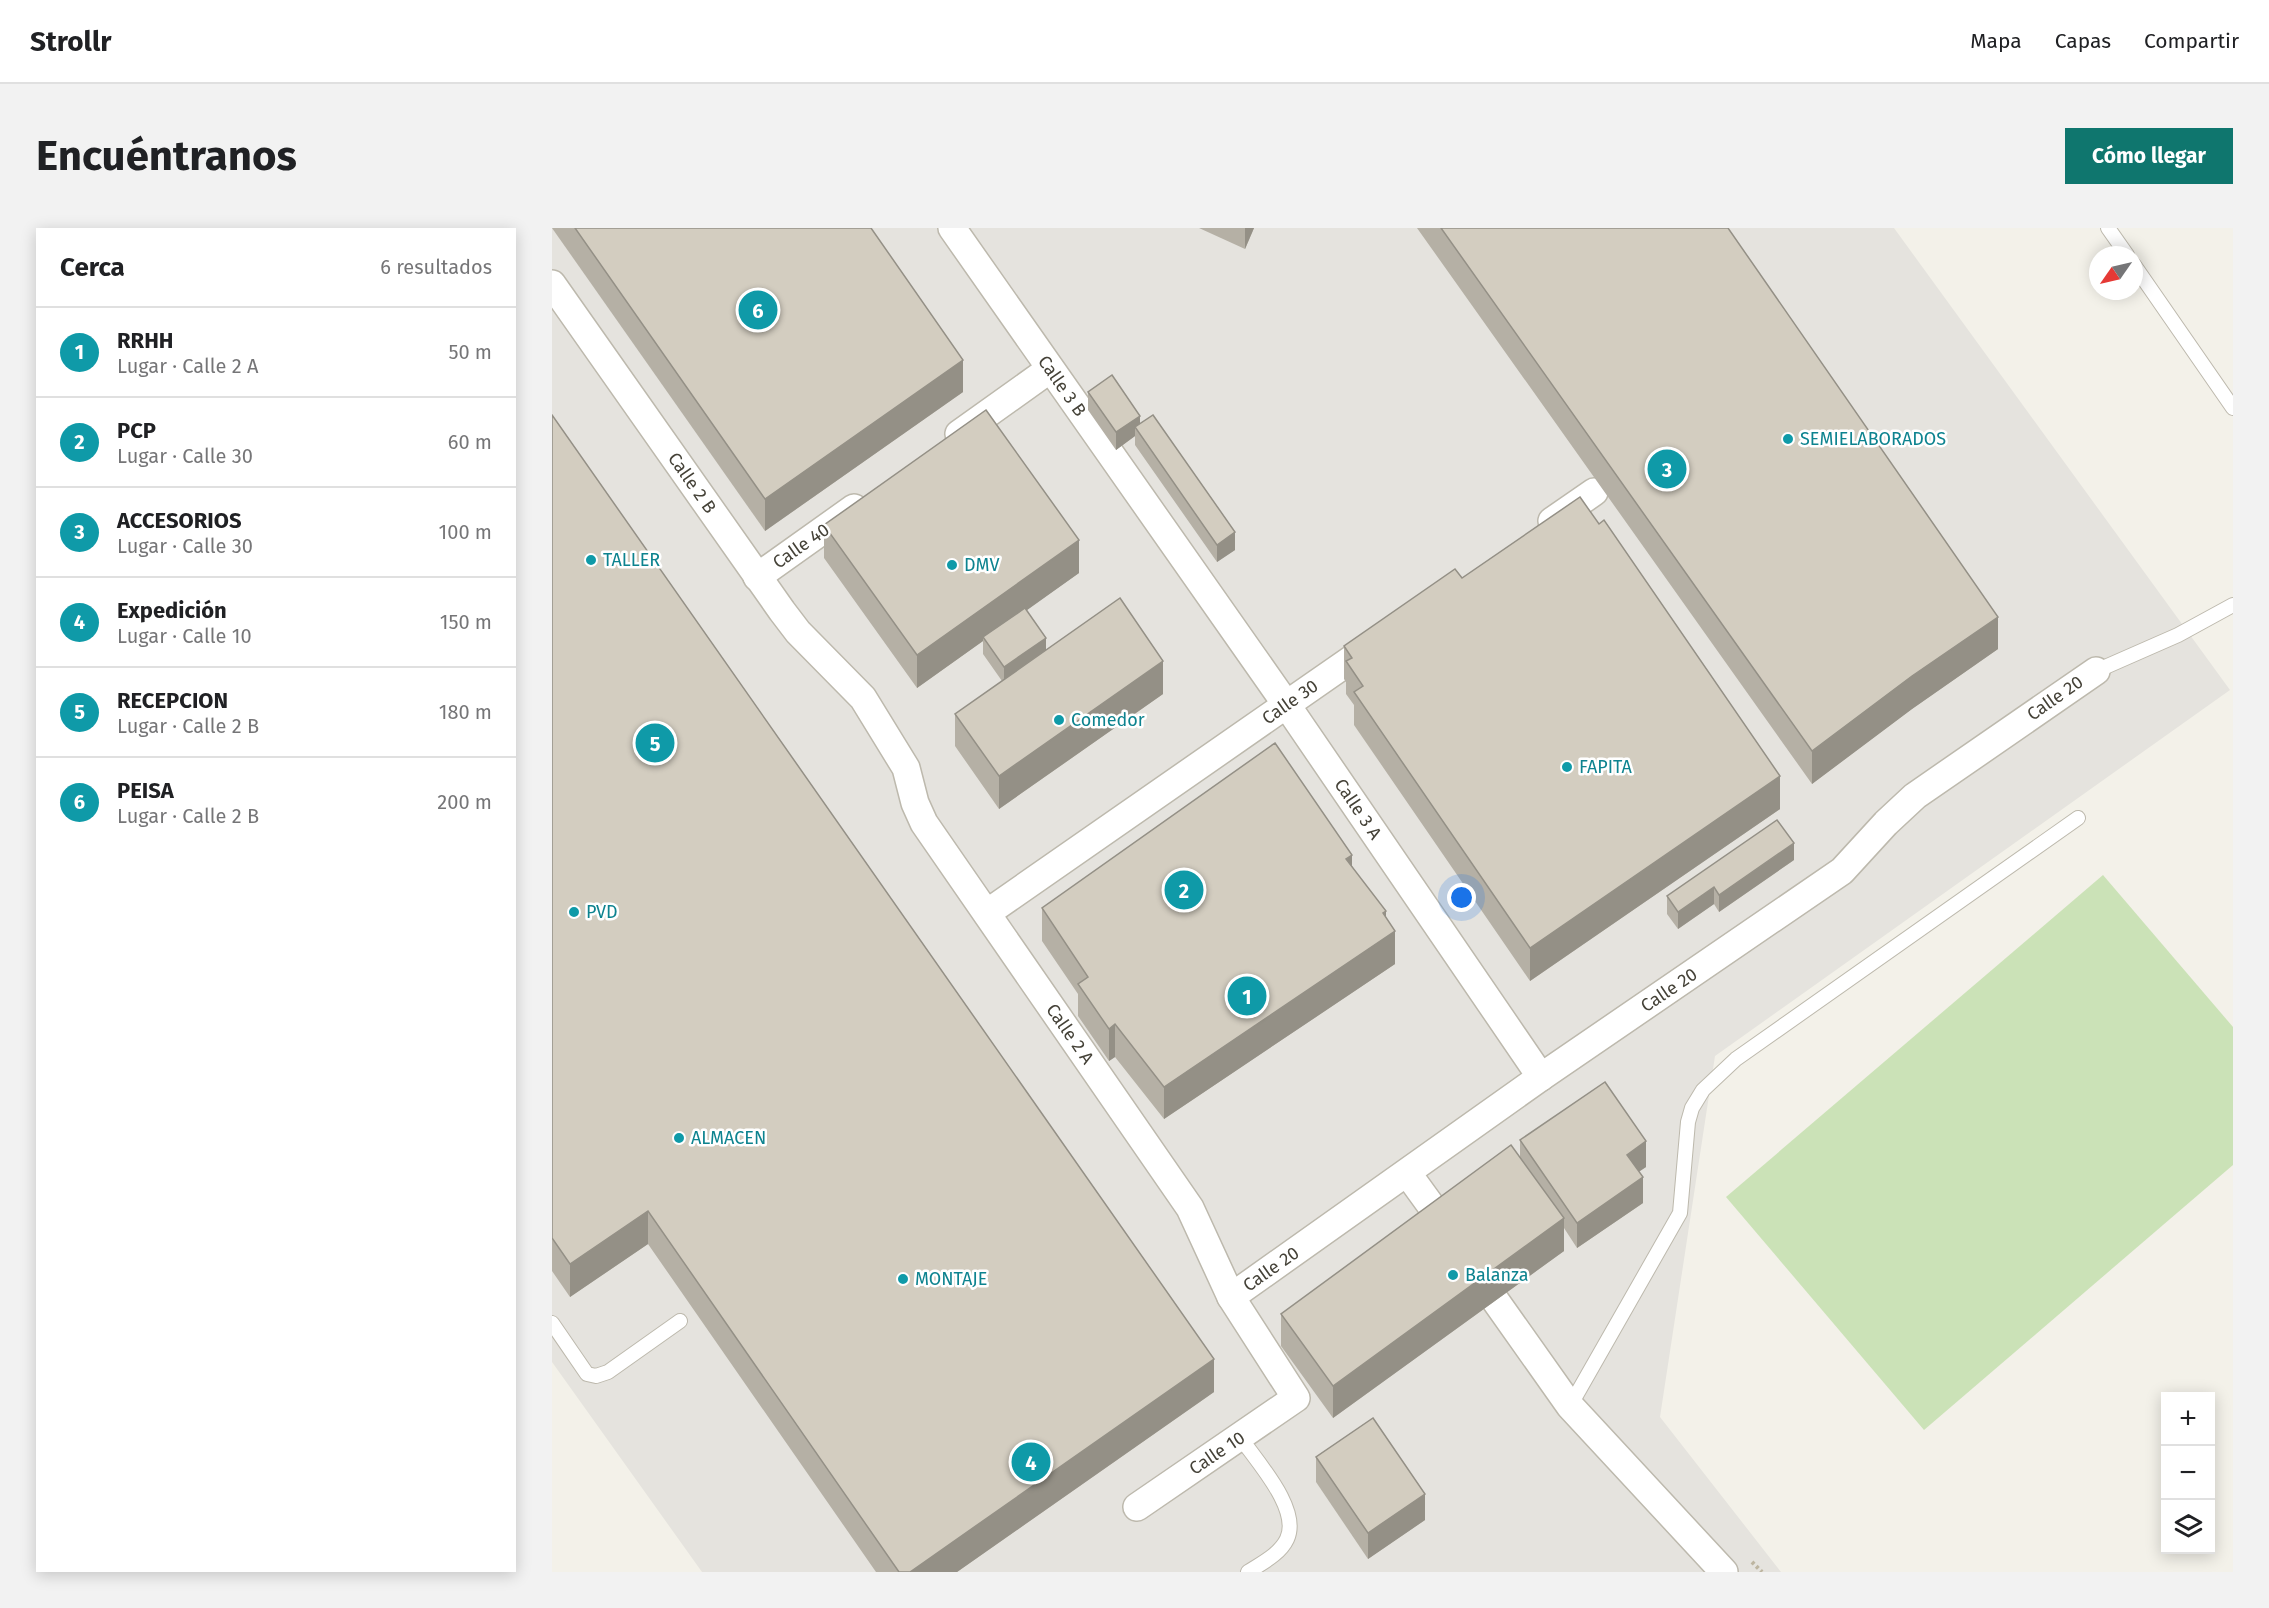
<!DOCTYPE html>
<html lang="es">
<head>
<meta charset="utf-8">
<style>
  :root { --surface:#fff; --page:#f2f2f2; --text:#202124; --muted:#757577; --line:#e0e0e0; --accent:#0f766e }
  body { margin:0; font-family:"Fira Sans",sans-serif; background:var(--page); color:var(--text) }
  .controls { position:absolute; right:18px; bottom:18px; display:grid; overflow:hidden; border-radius:0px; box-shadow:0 3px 15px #0003 }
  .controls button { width:54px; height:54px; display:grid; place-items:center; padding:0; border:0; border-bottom:2px solid var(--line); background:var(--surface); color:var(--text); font:30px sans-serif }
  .compass { position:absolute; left:1537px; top:18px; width:54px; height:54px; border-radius:50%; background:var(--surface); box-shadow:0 3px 15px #0003; rotate:236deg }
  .you { position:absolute; left:910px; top:670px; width:21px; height:21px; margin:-15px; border:4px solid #fff; border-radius:50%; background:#1a73e8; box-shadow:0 0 0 9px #1a73e833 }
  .badge { display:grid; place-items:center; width:39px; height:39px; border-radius:50%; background:var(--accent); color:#fff; font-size:20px; font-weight:700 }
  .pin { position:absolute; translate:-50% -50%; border:3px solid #fff; box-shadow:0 2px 6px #0006 }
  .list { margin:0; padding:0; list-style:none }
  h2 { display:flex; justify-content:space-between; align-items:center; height:78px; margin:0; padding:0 24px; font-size:26px }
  h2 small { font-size:20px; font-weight:400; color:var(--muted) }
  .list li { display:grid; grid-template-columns:39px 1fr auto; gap:18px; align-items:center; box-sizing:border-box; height:90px; padding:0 24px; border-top:2px solid var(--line) }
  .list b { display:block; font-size:22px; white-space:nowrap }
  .list p { margin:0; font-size:20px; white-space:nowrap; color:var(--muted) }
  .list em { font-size:20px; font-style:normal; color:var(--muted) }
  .icon { flex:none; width:33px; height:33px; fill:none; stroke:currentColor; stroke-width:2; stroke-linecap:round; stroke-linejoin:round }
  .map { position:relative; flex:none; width:1681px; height:1344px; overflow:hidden; border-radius:0px }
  header { display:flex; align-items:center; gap:36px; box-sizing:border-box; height:84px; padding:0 30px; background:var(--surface); border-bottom:2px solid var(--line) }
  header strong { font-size:28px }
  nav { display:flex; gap:33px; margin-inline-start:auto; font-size:21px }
  .intro { display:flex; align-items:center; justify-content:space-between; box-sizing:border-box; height:144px; padding:0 36px }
  h1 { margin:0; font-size:42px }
  .button { padding:15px 27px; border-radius:0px; background:var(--accent); color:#fff; font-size:21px; font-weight:700 }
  main { display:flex; gap:36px; padding:0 36px }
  aside { flex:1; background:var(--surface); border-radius:0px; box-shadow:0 3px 15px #0003 }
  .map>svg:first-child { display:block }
  .industrial { fill:#e5e3de }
  .green { fill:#cbe2b7 }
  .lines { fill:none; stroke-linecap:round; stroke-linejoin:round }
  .lane-casing { stroke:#bdb9ad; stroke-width:16 }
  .street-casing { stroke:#bdb9ad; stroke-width:30 }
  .path { stroke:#bdb5a0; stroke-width:4; stroke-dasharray:3 3; stroke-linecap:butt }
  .lane { stroke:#fff; stroke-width:14 }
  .street { stroke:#fff; stroke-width:27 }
  .wall { fill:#b5b0a5 }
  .shaded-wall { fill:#949086 }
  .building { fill:#d3cdc0; stroke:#949086; stroke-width:1.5 }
  .culture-dot { fill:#0f9aa8; stroke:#fff; stroke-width:2 }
  .labels { text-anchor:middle; stroke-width:5; stroke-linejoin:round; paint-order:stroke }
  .street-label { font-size:18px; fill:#454238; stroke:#fff }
  .culture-label { font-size:18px; fill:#0d838f; stroke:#fff; text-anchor:start }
</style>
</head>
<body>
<header>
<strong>Strollr</strong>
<nav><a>Mapa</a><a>Capas</a><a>Compartir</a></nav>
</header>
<div class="intro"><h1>Encuéntranos</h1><a class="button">Cómo llegar</a></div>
<main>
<aside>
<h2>Cerca<small>6 resultados</small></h2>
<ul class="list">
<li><span class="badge" style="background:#0f9aa8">1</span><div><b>RRHH</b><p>Lugar · Calle 2 A</p></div><em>50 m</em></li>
<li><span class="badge" style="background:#0f9aa8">2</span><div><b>PCP</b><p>Lugar · Calle 30</p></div><em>60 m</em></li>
<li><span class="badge" style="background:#0f9aa8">3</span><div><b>ACCESORIOS</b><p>Lugar · Calle 30</p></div><em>100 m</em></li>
<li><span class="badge" style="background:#0f9aa8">4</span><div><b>Expedición</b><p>Lugar · Calle 10</p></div><em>150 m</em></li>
<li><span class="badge" style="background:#0f9aa8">5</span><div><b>RECEPCION</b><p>Lugar · Calle 2 B</p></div><em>180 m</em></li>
<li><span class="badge" style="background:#0f9aa8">6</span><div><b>PEISA</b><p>Lugar · Calle 2 B</p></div><em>200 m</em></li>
</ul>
</aside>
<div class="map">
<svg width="1681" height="1344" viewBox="0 0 1681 1344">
  <rect width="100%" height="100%" fill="#f3f1e9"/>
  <path class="industrial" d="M0,0H1342L1678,462L1163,828L1108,1189L1229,1344H150L0,1134Z"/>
  <path class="green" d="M1551,647L1681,799V937L1372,1202L1174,969Z"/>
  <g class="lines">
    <defs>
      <g id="lane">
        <path d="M1556,0L1575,27"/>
        <path d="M1582,37L1681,180"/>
        <path d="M1544,443L1626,407L1681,377"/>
        <path d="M0,1095L35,1146L44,1148L56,1144L128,1093"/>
        <path d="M1018,1178L1128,985L1136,894L1140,880L1151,862L1184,831L1526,590"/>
        <path d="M688,1209C705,1234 749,1281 735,1311C728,1326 710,1335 696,1344"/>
      </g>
      <g id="street">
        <path d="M400,0L734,476L989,849"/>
        <path d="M0,56L230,383L246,404L311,470L354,540L363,575L372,595L638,980L679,1069L744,1170L585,1279"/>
        <path d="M407,206L498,141"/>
        <path d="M1000,293L1042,264"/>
        <path d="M205,349L302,280"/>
        <path d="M435,685L823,415"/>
        <path d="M856,946L893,997"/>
        <path d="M679,1069L989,849L1290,643L1334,595L1363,568L1544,443"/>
        <path d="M943,1072L1018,1178L1172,1344"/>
      </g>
    </defs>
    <use href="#lane" class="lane-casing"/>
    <use href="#street" class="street-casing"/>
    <path class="path" d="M1200,1334L1210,1344"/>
    <use href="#lane" class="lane"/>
    <use href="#street" class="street"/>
  </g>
  <g class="wall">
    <path d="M0,0H319L411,164L213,303Z"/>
    <path d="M647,0H702L693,21Z"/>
    <path d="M865,0H1176L1446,421L1360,481L1260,556Z"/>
    <path d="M536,164L588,196L683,322L665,334L583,217V208L564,222L536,182Z"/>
    <path d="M0,187L662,1164L405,1344H324L96,1016L18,1069L0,1043Z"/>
    <path d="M272,297L527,345L474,382L494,422L611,466L447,581L403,518V486L450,453L431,426V413L365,460L272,330Z"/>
    <path d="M910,350L1228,581L978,753L802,497V477L794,466V454L792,451V418Z"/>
    <path d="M1242,632L1167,684L1162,676L1126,701L1115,686V668Z"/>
    <path d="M800,638L834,690L843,736L612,891L563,829L557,833L526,788V766L490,713V680Z"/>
    <path d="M968,912L1094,939L1087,943L1091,975L1025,1020L1012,1000V1023L781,1190L729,1118V1086L968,930Z"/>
    <path d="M764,1229L873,1292L816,1331L764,1254Z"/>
  </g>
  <g class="shaded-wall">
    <path d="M693,0H702L693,21Z"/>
    <path d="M411,132V164L213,303V271Z"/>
    <path d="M588,188V205L583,199V208L564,222V204Z"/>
    <path d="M683,304V322L665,334V317Z"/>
    <path d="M527,312V345L433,412L431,409V413L365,460V427Z"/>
    <path d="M1446,389V421L1360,481L1260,556V523L1360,448Z"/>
    <path d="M494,410V427L452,456V439Z"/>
    <path d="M611,433V466L447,581V548Z"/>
    <path d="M1228,548V581L978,753V720Z"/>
    <path d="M1242,615V632L1167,684V667Z"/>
    <path d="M800,627V660L794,631Z"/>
    <path d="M1162,659V676L1126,701V684Z"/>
    <path d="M834,683V709L843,703V736L612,891V859Z"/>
    <path d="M563,796V829L557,833V801Z"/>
    <path d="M1094,913V939L1075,952V927Z"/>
    <path d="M1091,949V975L1025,1020V995Z"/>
    <path d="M96,983V1016L18,1069V1036Z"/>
    <path d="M1012,990V1023L781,1190V1158Z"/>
    <path d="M662,1131V1164L405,1344H358Z"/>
    <path d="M873,1266V1292L816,1331V1305Z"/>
  </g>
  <g class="building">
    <path d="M23,0H319L411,132L213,271Z"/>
    <path d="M889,0H1176L1446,389L1360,448L1260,523Z"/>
    <path d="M560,147L588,188L564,204L536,164Z"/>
    <path d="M434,182L527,312L365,427L272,297Z"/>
    <path d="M0,187L662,1131L358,1344H347L96,983L18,1036L0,1010Z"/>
    <path d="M601,187L683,304L665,317L583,199Z"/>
    <path d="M1028,269L1047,296L1052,292L1228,548L978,720L802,464L811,458L794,433L800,430L792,418L903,341L910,350Z"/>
    <path d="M568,370L611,433L447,548L403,486Z"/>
    <path d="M473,380L494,410L452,439L431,409Z"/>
    <path d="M723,515L800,627L794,631L834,683L831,685L843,703L612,859L563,796L557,801L526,756L536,749L490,680Z"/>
    <path d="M1225,592L1242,615L1167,667L1162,659L1126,684L1115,668Z"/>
    <path d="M1053,854L1094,913L1075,927L1091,949L1025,995L968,912Z"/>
    <path d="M959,917L1012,990L781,1158L729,1086Z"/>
    <path d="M821,1190L873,1266L816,1305L764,1229Z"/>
  </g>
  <g class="culture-dot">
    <circle cx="1236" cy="211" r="6"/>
    <circle cx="39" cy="332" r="6"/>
    <circle cx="400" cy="337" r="6"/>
    <circle cx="507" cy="492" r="6"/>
    <circle cx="1015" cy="539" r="6"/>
    <circle cx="22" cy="684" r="6"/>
    <circle cx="127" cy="910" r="6"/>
    <circle cx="901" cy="1047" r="6"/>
    <circle cx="351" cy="1051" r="6"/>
  </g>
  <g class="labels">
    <g class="street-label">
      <text transform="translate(510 158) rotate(55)" y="6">Calle 3 B</text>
      <text transform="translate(140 255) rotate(55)" y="6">Calle 2 B</text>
      <text transform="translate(249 318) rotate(-35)" y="6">Calle 40</text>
      <text transform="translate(1503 470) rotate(-35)" y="6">Calle 20</text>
      <text transform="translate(738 474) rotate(-35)" y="6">Calle 30</text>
      <text transform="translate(806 581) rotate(56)" y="6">Calle 3 A</text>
      <text transform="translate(1117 762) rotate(-34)" y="6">Calle 20</text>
      <text transform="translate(518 806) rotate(55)" y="6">Calle 2 A</text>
      <text transform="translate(719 1041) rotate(-35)" y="6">Calle 20</text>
      <text transform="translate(665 1225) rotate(-34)" y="6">Calle 10</text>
    </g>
    <g class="culture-label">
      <text x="1248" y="217">SEMIELABORADOS</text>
      <text x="51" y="338">TALLER</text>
      <text x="412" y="343">DMV</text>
      <text x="519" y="498">Comedor</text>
      <text x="1027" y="545">FAPITA</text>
      <text x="34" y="690">PVD</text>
      <text x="139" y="916">ALMACEN</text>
      <text x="913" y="1053">Balanza</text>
      <text x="363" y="1057">MONTAJE</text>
    </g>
  </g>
</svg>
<div class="controls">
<button>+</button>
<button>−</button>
<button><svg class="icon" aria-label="layers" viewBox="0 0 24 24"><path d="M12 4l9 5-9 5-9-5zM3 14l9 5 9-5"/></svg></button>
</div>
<svg class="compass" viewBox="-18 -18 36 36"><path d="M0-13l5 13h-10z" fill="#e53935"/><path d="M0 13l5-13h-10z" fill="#757577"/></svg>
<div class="you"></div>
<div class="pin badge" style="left:695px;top:768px;background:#0f9aa8">1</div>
<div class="pin badge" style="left:632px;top:662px;background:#0f9aa8">2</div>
<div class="pin badge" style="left:1115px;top:241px;background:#0f9aa8">3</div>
<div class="pin badge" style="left:479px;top:1234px;background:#0f9aa8">4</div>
<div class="pin badge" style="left:103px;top:515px;background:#0f9aa8">5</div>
<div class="pin badge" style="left:206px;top:82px;background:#0f9aa8">6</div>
</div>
</main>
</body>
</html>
